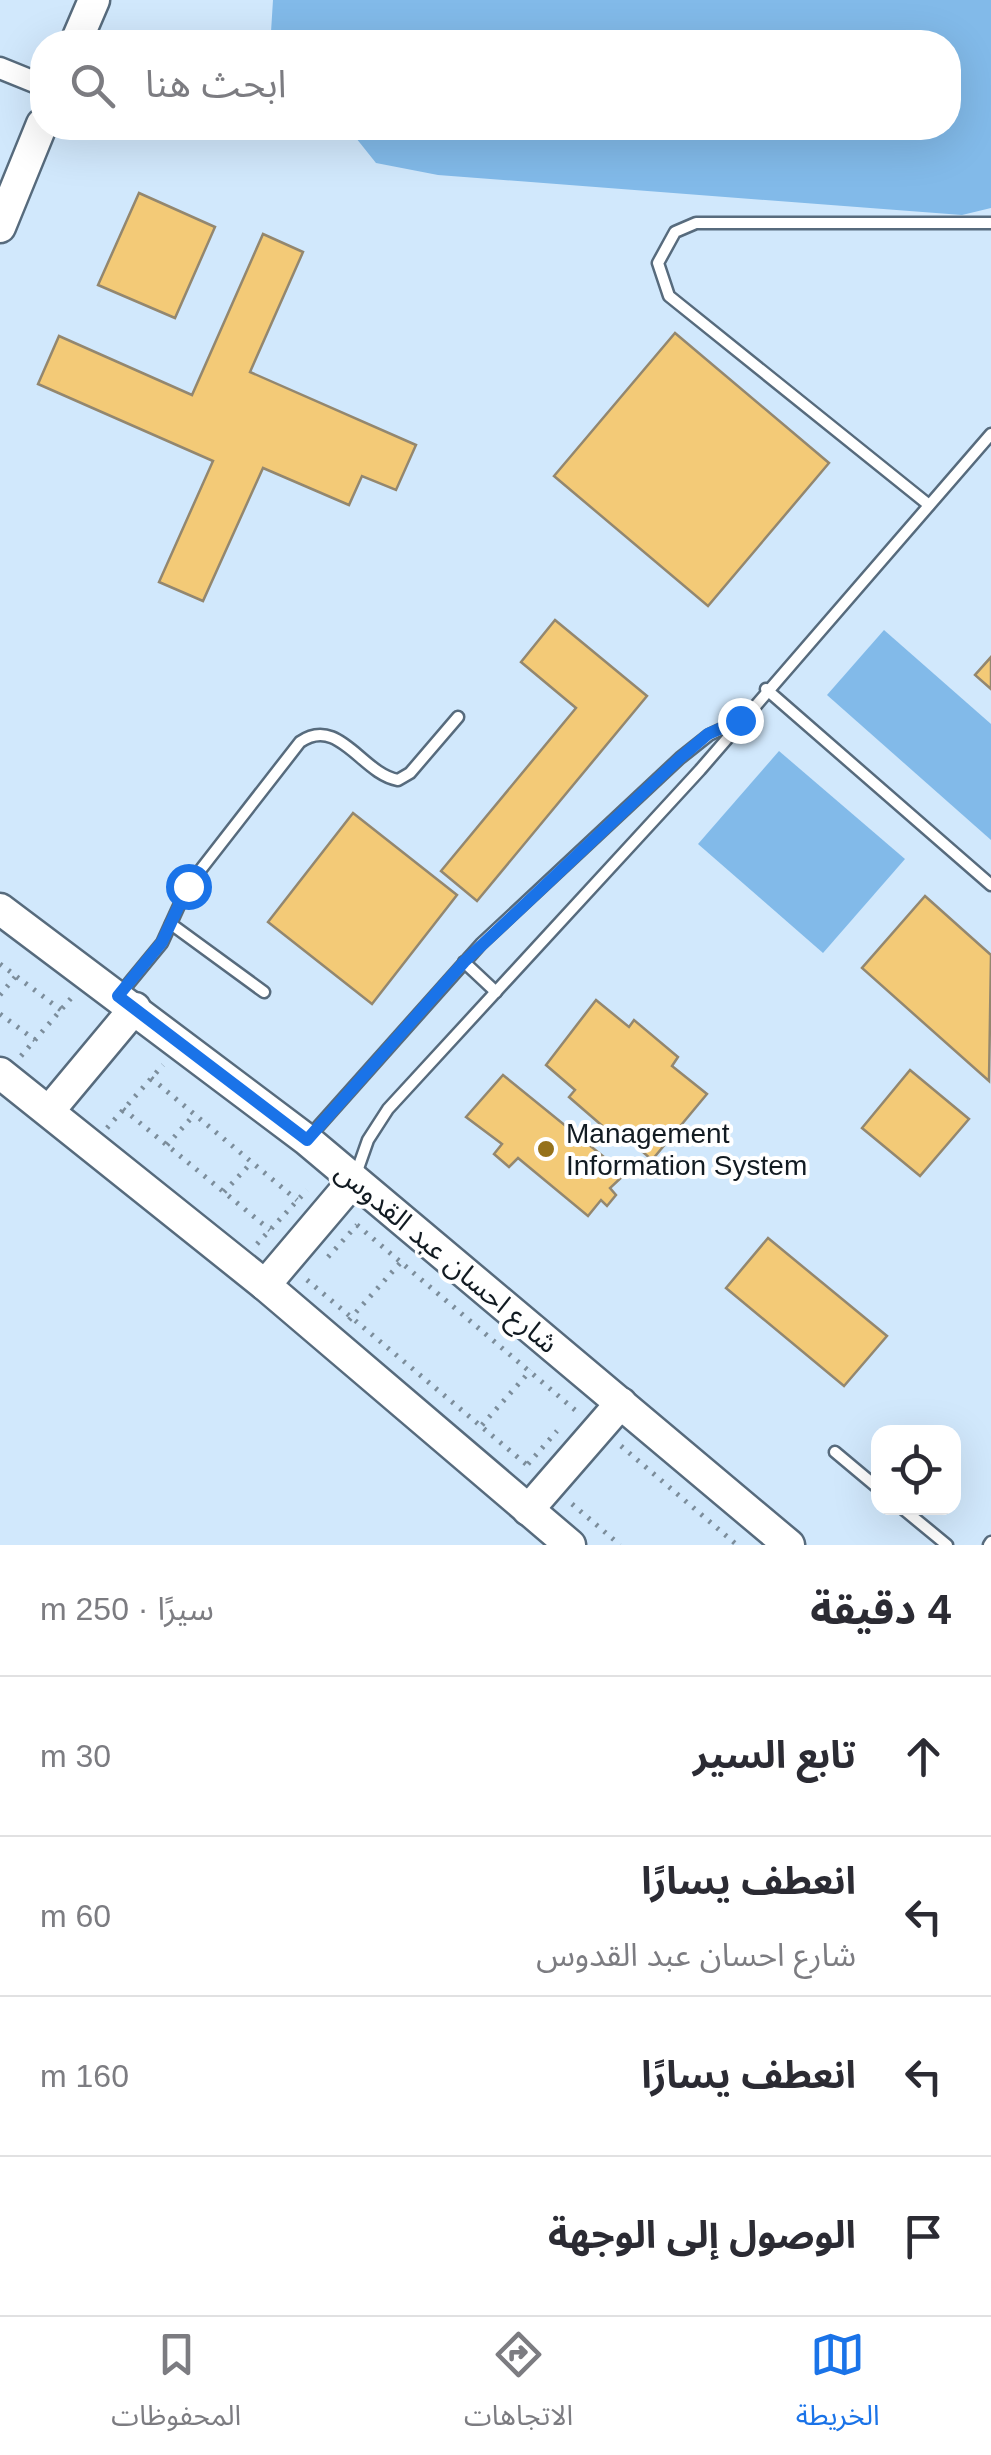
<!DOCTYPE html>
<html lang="ar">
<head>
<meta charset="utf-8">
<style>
  :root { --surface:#fff; --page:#f7f7f7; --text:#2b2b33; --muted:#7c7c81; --line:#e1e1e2; --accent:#1a73e8 }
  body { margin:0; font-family:Helvetica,"Noto Sans Arabic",sans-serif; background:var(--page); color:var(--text); direction:rtl }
  .controls { position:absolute; right:30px; bottom:30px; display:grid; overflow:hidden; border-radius:20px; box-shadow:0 10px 40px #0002 }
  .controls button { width:90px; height:90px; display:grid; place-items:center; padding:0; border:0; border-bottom:2px solid var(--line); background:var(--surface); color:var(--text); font:50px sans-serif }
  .stop { position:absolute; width:30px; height:30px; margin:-22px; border:8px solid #1a73e8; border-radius:50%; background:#fff }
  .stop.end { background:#1a73e8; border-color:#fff; box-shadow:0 2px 10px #0008 }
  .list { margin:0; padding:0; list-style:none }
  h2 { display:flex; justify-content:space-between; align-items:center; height:130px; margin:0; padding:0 40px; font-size:42px }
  h2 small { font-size:32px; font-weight:400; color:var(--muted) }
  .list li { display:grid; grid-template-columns:65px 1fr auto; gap:30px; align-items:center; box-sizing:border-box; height:160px; padding:0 40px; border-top:2px solid var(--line) }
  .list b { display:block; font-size:38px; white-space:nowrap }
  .list p { margin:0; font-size:32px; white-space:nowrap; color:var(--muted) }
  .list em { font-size:32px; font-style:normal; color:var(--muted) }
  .icon { flex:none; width:55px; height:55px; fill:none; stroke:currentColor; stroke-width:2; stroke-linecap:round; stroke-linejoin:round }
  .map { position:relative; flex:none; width:991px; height:1545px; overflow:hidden; direction:ltr }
  .search { position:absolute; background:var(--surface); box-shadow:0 10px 40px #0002; left:30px; right:30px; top:30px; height:110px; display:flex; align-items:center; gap:25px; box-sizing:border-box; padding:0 35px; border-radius:40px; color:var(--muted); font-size:38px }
  .sheet { height:770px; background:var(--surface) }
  nav { display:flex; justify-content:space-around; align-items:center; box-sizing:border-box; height:140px; border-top:2px solid var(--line); background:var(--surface); font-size:28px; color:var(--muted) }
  nav a { display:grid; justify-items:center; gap:5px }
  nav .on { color:var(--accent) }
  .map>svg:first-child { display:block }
  .green { fill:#82bae9 }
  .building { fill:#f3ca77; stroke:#93876f; stroke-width:2.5 }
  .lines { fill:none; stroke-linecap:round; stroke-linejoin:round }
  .lane-casing { stroke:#576b7d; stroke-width:15 }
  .street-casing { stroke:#576b7d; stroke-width:25 }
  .secondary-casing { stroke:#576b7d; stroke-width:35 }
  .path { stroke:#7c8d9b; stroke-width:5; stroke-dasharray:2.5 8; stroke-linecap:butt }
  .lane { stroke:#fff; stroke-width:10 }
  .street { stroke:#fff; stroke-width:20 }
  .secondary { stroke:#fff; stroke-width:30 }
  .route { stroke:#1a73e8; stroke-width:12 }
  .poi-dot { fill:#95711a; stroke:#fff; stroke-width:4 }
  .labels { text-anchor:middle; stroke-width:8; stroke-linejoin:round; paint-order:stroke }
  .poi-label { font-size:28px; fill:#121b22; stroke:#fff; text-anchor:start }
  .street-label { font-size:28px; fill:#121b22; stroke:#fff }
</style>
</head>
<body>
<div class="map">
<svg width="991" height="1545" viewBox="0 0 991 1545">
  <rect width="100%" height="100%" fill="#d1e8fc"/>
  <g class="green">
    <path d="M273,0H991V208L962,215L438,175L376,163L348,128H948V42H280L271,32Z"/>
    <path d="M884,630L991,724V840L827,695Z"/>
    <path d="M779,751L905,859L823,953L698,844Z"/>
  </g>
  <g class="building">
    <path d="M139,193L215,227L175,318L98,285Z"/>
    <path d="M263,234L303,252L250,372L416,445L396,490L362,476L349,505L263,468L203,601L159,582L213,461L38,384L59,336L192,395Z"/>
    <path d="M675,333L829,463L708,606L554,476Z"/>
    <path d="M555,620L647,696L477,901L441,871L576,708L521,662Z"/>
    <path d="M991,657V689L975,675Z"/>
    <path d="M353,813L457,895L372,1004L268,922Z"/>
    <path d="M925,896L991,955L989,1081L862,968Z"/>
    <path d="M596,1000L629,1027L634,1020L678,1057L672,1066L707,1094L652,1160L619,1131L614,1136L569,1097L575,1090L546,1065Z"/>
    <path d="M910,1070L969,1119L920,1176L862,1128Z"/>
    <path d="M503,1075L625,1174L610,1188L616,1195L607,1206L601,1200L588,1216L518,1158L509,1167L494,1154L502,1144L466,1117Z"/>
    <path d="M768,1238L887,1336L844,1386L726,1288Z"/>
  </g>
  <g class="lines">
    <defs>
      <g id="lane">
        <path d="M929,505L669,296L658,263L675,232L696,223H991"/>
        <path d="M766,689L991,885"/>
        <path d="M171,924L264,992"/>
        <path d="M464,962L496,992"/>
        <path d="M120,994L162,943L188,886L300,742C339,715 362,774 398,780L410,773L458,717"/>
        <path d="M308,1138L481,944L680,758L709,735L739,721"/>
        <path d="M356,1174L368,1140L388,1109L700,770L991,434"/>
        <path d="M835,1452L878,1488"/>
        <path d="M902,1508L947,1545"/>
        <path d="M989,1545L991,1542"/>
      </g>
      <path id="street" d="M0,68L42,85"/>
      <g id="secondary">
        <path d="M76,42L94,0"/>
        <path d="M0,227L42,124"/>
        <path d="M0,909L307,1140L789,1545"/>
        <path d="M0,1073L265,1285L570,1545"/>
        <path d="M49,1111L135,1008"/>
        <path d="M265,1285L354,1180"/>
        <path d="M528,1510L621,1403"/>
      </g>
    </defs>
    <use href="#lane" class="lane-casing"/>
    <use href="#street" class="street-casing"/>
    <use href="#secondary" class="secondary-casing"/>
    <g class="path">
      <path d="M0,964L61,1010"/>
      <path d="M0,995L16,976"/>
      <path d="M0,1014L35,1040"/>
      <path d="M21,1056L73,996"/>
      <path d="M151,1078L297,1200"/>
      <path d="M123,1109L270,1230"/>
      <path d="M107,1128L163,1065"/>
      <path d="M167,1145L194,1115"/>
      <path d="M224,1192L252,1162"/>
      <path d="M357,1225L575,1410"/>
      <path d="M257,1244L307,1190"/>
      <path d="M328,1257L357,1225"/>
      <path d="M307,1280L527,1465"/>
      <path d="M349,1320L402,1261"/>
      <path d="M482,1425L531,1370"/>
      <path d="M621,1446L737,1545"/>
      <path d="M528,1464L557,1431"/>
      <path d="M572,1504L620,1545"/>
    </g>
    <use href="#lane" class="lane"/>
    <use href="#street" class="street"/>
    <use href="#secondary" class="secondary"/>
  </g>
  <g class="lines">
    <path class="route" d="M188,886L162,942L118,996L307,1140L464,962L680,758L708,734L740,720"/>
  </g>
  <circle class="poi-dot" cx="546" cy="1149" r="10"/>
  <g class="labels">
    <g class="poi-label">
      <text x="566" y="1143">Management<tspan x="566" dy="32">Information System</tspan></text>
    </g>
    <g class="street-label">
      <text transform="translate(447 1257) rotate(40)" y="10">شارع احسان عبد القدوس</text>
    </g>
  </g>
</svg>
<div class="controls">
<button><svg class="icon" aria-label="locate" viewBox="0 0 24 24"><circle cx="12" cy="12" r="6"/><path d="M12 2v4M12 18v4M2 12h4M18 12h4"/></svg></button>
</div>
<div class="stop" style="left:188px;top:886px"></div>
<div class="stop end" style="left:740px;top:720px"></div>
<div class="search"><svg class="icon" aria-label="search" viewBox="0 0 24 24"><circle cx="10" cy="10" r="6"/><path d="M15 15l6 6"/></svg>ابحث هنا</div>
</div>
<section class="sheet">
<h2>4 دقيقة<small>سيرًا · 250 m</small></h2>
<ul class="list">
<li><svg class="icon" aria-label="ahead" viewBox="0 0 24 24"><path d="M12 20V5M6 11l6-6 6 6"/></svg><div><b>تابع السير</b></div><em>30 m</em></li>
<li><svg class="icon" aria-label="left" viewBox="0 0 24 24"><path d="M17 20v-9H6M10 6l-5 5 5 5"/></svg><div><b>انعطف يسارًا</b><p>شارع احسان عبد القدوس</p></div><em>60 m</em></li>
<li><svg class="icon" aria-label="left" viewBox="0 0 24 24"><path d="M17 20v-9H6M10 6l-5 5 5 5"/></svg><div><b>انعطف يسارًا</b></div><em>160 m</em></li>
<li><svg class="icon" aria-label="arrive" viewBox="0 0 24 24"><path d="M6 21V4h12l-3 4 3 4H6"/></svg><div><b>الوصول إلى الوجهة</b></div></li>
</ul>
</section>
<nav>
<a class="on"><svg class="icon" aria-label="map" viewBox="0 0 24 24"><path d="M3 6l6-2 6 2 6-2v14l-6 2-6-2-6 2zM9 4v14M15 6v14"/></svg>الخريطة</a>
<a><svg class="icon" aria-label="directions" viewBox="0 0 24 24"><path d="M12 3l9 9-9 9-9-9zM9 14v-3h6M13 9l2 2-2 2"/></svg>الاتجاهات</a>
<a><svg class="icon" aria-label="saved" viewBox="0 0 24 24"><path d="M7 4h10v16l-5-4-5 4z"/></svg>المحفوظات</a>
</nav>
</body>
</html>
